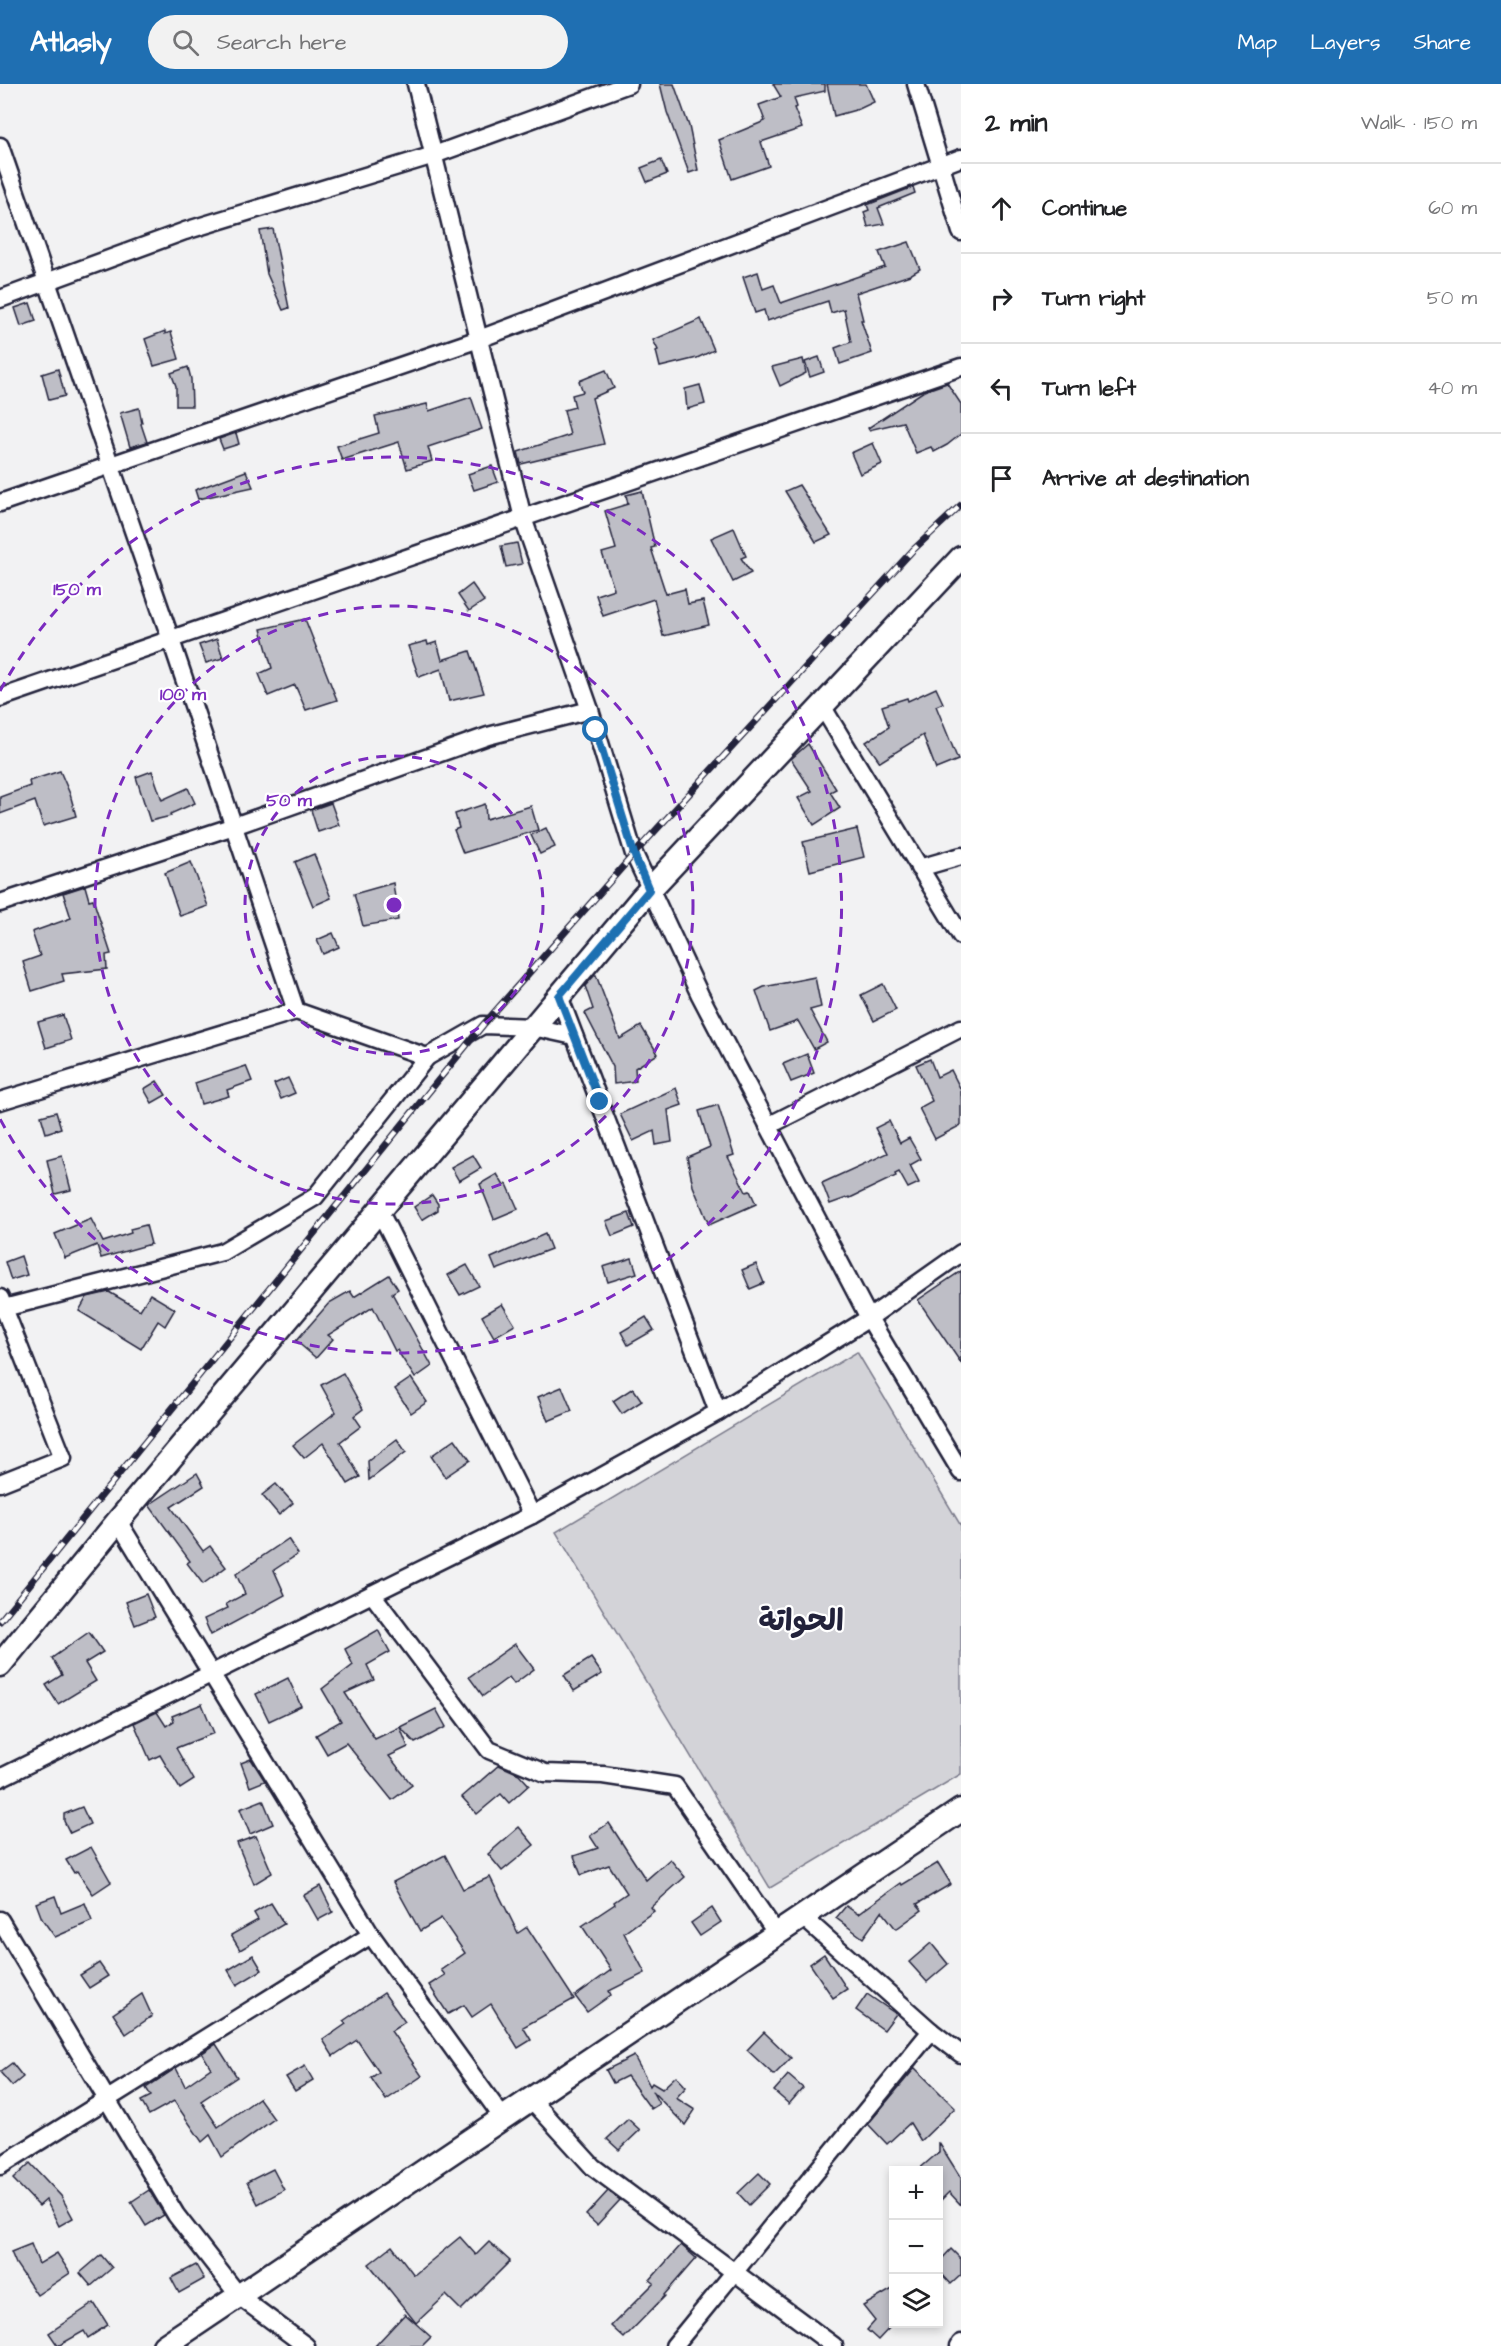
<!DOCTYPE html>
<html lang="en">
<head>
<meta charset="utf-8">
<style>
  :root { --surface:#fff; --page:#f2f2f2; --text:#202124; --muted:#757577; --line:#e0e0e0; --accent:#1f6fb2 }
  body { margin:0; font-family:"Architects Daughter","Playpen Sans Arabic",sans-serif; background:var(--page); color:var(--text) }
  .controls { position:absolute; right:18px; bottom:18px; display:grid; overflow:hidden; border-radius:0px; box-shadow:0 3px 9px #0003 }
  .controls button { width:54px; height:54px; display:grid; place-items:center; padding:0; border:0; border-bottom:2px solid var(--line); background:var(--surface); color:var(--text); font:30px sans-serif }
  .stop { position:absolute; width:18px; height:18px; margin:-14px; border:4px solid #1f6fb2; border-radius:50%; background:#fff }
  .stop.end { background:#1f6fb2; border-color:#fff; box-shadow:0 2px 6px #0008 }
  .list { margin:0; padding:0; list-style:none }
  h2 { display:flex; justify-content:space-between; align-items:center; height:78px; margin:0; padding:0 24px; font-size:26px }
  h2 small { font-size:20px; font-weight:400; color:var(--muted) }
  .list li { display:grid; grid-template-columns:39px 1fr auto; gap:18px; align-items:center; box-sizing:border-box; height:90px; padding:0 24px; border-top:2px solid var(--line) }
  .list b { display:block; font-size:22px; white-space:nowrap }
  .list em { font-size:20px; font-style:normal; color:var(--muted) }
  .icon { flex:none; width:33px; height:33px; fill:none; stroke:currentColor; stroke-width:2; stroke-linecap:round; stroke-linejoin:round }
  .map { position:relative; flex:none; width:961px; height:2262px; overflow:hidden }
  header { display:flex; align-items:center; gap:36px; box-sizing:border-box; height:84px; padding:0 30px; background:var(--accent); color:#fff }
  header strong { font-size:28px }
  nav { display:flex; gap:33px; margin-inline-start:auto; font-size:21px }
  .search { width:420px; height:54px; background:var(--page); display:flex; align-items:center; gap:15px; box-sizing:border-box; padding:0 21px; border-radius:33px; color:var(--muted); font-size:22px }
  main { display:flex }
  aside { flex:1; background:var(--surface) }
  .map>svg:first-child { display:block }
  .green { fill:#d3d3d8; stroke:#7a7a8a; stroke-width:1.5 }
  .building { fill:#bebec6; stroke:#22223b; stroke-width:1.5 }
  .lines { fill:none; stroke-linecap:round; stroke-linejoin:round }
  .street-casing { stroke:#22223b; stroke-width:21 }
  .secondary-casing { stroke:#22223b; stroke-width:27 }
  .street { stroke:#fff; stroke-width:16 }
  .secondary { stroke:#fff; stroke-width:22 }
  .rail-casing { stroke:#22223b; stroke-width:7 }
  .rail { stroke:#fff; stroke-width:4.5; stroke-dasharray:14; stroke-linecap:butt }
  .route { stroke:#1f6fb2; stroke-width:8 }
  .ring { fill:none; stroke:#7b2cbf; stroke-width:3; stroke-dasharray:10 8 }
  .labels { text-anchor:middle; stroke-width:4.5; stroke-linejoin:round; paint-order:stroke }
  .town-label { font-size:30px; font-weight:bold; fill:#22223b; stroke:#fff }
  .centre { fill:#7b2cbf; stroke:#fff; stroke-width:3 }
  .ring-label { font-size:18px; text-anchor:middle; font-weight:bold; fill:#7b2cbf; stroke:#fff; stroke-width:4.5; stroke-linejoin:round; paint-order:stroke }
</style>
</head>
<body>
<header>
<strong>Atlasly</strong>
<div class="search"><svg class="icon" aria-label="search" viewBox="0 0 24 24"><circle cx="10" cy="10" r="6"/><path d="M15 15l6 6"/></svg>Search here</div>
<nav><a>Map</a><a>Layers</a><a>Share</a></nav>
</header>
<main>
<div class="map">
<svg width="961" height="2262" viewBox="0 0 961 2262">
  <rect width="100%" height="100%" fill="#f2f2f3"/>
  <filter id="ink" filterUnits="userSpaceOnUse"><feTurbulence type="fractalNoise" baseFrequency=".0167" numOctaves="2"/><feDisplacementMap in="SourceGraphic" scale="12" xChannelSelector="R" yChannelSelector="G"/><feConvolveMatrix kernelMatrix="1 2 1 2 8 2 1 2 1" color-interpolation-filters="sRGB"/></filter>
  <g filter="url(#ink)">
    <path class="green" d="M857,1268L961,1442V1690L770,1804L556,1448Z"/>
    <g class="building">
      <path d="M660,0H674L689,42L698,86L689,89L667,28Z"/>
      <path d="M773,0H825V7L794,14L797,23L794,24L802,44L761,58L769,82L732,95L719,56L765,37L759,21L781,13Z"/>
      <path d="M827,0H866L874,18L859,25L834,32Z"/>
      <path d="M661,76L667,90L647,98L641,84Z"/>
      <path d="M913,103L915,109L878,124L884,140L868,143L864,128L869,126L867,121Z"/>
      <path d="M273,145L289,224L283,226L267,190L260,147Z"/>
      <path d="M909,158L920,185L910,191L856,209L863,236H861L872,269L840,280L835,264L851,258L844,225L831,229L828,217L767,237L764,226L755,229L743,193L758,188L763,205L774,201L781,219L885,183L879,168Z"/>
      <path d="M30,219L36,237L21,242L15,224Z"/>
      <path d="M701,235L714,266L697,274L660,283L656,267L658,266L653,256Z"/>
      <path d="M165,247V250L171,248L179,275L154,282L145,255Z"/>
      <path d="M819,273L824,288L810,293L805,278Z"/>
      <path d="M803,275L806,289L780,302L772,283Z"/>
      <path d="M188,283L191,295L192,322H176V302L171,289Z"/>
      <path d="M58,285L65,312L49,316L42,290Z"/>
      <path d="M606,286L614,304L592,314L604,360L521,380L518,368L570,351L564,326L575,323L572,311L583,308L579,297Z"/>
      <path d="M947,299L961,320V350L947,361L934,368L931,363L916,369L903,338L869,346L868,344L924,307Z"/>
      <path d="M700,301L705,320L687,325L685,305Z"/>
      <path d="M471,313L482,345L428,363L432,377L407,385L399,358L342,376L337,362L379,349L375,332L427,320L429,327Z"/>
      <path d="M139,324L142,339L141,340L147,358L130,363L120,329Z"/>
      <path d="M236,349L239,360L223,365L219,355Z"/>
      <path d="M873,359L882,380L860,390L851,369Z"/>
      <path d="M492,382L498,398L474,406L468,390Z"/>
      <path d="M246,387L253,403L198,415L195,406Z"/>
      <path d="M799,401L831,451L816,458L785,407Z"/>
      <path d="M642,407L655,463L651,464L666,510L685,505L688,520L703,517L709,541L663,552L654,515L603,532L596,511L614,505L602,469L616,465L605,427L628,420L626,411Z"/>
      <path d="M734,444L746,472L741,474L751,489L733,498L711,454Z"/>
      <path d="M517,459L522,480L506,483L501,462Z"/>
      <path d="M472,500L484,517L469,527L458,511Z"/>
      <path d="M305,535L337,616L306,626L295,601L268,612L259,590L272,584L261,545Z"/>
      <path d="M217,555L223,574L206,579L199,561Z"/>
      <path d="M427,557L428,561L437,558L442,576L470,567L484,609L449,617L441,585L419,593L408,562Z"/>
      <path d="M936,604L943,619L936,622L958,676L936,685L923,651L880,678L866,658L889,643L882,622L907,614L908,617Z"/>
      <path d="M808,660L836,705L830,708L840,724L814,741L798,714L812,707L791,675Z"/>
      <path d="M60,687L70,710L76,732L43,742L35,717L0,730V713L30,702L29,697Z"/>
      <path d="M152,687L162,716L188,704L195,719L170,730L171,732L150,737L136,693Z"/>
      <path d="M331,719L339,741L318,748L311,726Z"/>
      <path d="M485,720L486,735L531,722L538,746L463,769L454,746L459,744L455,730Z"/>
      <path d="M546,744L555,763L540,770L531,751Z"/>
      <path d="M857,745L864,773L810,787L803,758Z"/>
      <path d="M314,770L331,814L313,822L295,778Z"/>
      <path d="M191,778L208,822L180,832L165,789Z"/>
      <path d="M393,799L398,836L363,842L354,810Z"/>
      <path d="M85,802L89,816L93,815L111,870L106,871L107,885L62,890L64,897L32,907L23,878L40,872L32,848L71,834L63,809Z"/>
      <path d="M333,849L339,863L323,870L317,856Z"/>
      <path d="M595,891H596L620,955L641,942L658,970L635,984L636,997L614,1000L613,983L585,929L593,925L585,902Z"/>
      <path d="M815,893L821,923L810,926L827,958L814,965L798,937L770,947L756,907L764,903Z"/>
      <path d="M883,900L896,926L874,937L861,911Z"/>
      <path d="M63,931L71,956L46,964L38,938Z"/>
      <path d="M807,970L814,989L791,998L783,980Z"/>
      <path d="M930,975L937,993L951,986L961,1006V1041L935,1055L919,1024L932,1017L916,981Z"/>
      <path d="M246,982L252,997L227,1006L229,1012L201,1020L195,999Z"/>
      <path d="M288,994L295,1009L281,1015L274,1000Z"/>
      <path d="M157,997L166,1011L152,1019L144,1005Z"/>
      <path d="M676,1004L682,1021L668,1026L672,1058L656,1061L654,1047L633,1057L620,1030Z"/>
      <path d="M718,1021L734,1071L728,1073L746,1108L750,1107L756,1120L709,1141L693,1102L687,1073L710,1063L699,1027Z"/>
      <path d="M56,1028L61,1044L46,1049L41,1032Z"/>
      <path d="M889,1037L900,1059L909,1054L921,1075L910,1081L919,1099L908,1104L899,1088L895,1090L896,1092L850,1114L849,1113L830,1120L822,1099L888,1069L875,1044Z"/>
      <path d="M473,1071L481,1084L459,1097L451,1083Z"/>
      <path d="M62,1072L71,1106L55,1110L47,1076Z"/>
      <path d="M497,1090L504,1102L507,1100L518,1125L494,1135L480,1100Z"/>
      <path d="M432,1111L438,1120V1126L422,1136L414,1123Z"/>
      <path d="M629,1129L634,1143L612,1152L606,1137Z"/>
      <path d="M91,1135L103,1158L131,1149L130,1145L146,1141L151,1160L101,1174L97,1161L65,1174L55,1150Z"/>
      <path d="M545,1150L551,1165L496,1186L491,1174Z"/>
      <path d="M21,1172L27,1191L11,1196L5,1178Z"/>
      <path d="M632,1174L637,1189L608,1198L603,1183Z"/>
      <path d="M756,1180L764,1199L750,1205L742,1186Z"/>
      <path d="M467,1181L479,1202L460,1211L448,1191Z"/>
      <path d="M961,1187V1279L918,1216Z"/>
      <path d="M389,1191L398,1205L392,1209L432,1282L415,1294L397,1266L395,1267L373,1223L328,1251L333,1255L316,1274L296,1257L329,1219L350,1207L354,1213Z"/>
      <path d="M109,1208L140,1226L150,1210L175,1225L165,1242L158,1237L141,1265L79,1227L87,1213Z"/>
      <path d="M502,1220L515,1241L494,1253L482,1232Z"/>
      <path d="M646,1233L654,1246L628,1261L621,1248Z"/>
      <path d="M343,1289L363,1325L354,1332L361,1342L340,1358L360,1393L348,1400L323,1359L304,1374L293,1361L336,1328L321,1301Z"/>
      <path d="M411,1294L427,1318L411,1329L395,1305Z"/>
      <path d="M562,1303L572,1327L548,1337L538,1313Z"/>
      <path d="M633,1304L642,1317L622,1330L613,1317Z"/>
      <path d="M397,1355L406,1368L369,1396L368,1377Z"/>
      <path d="M455,1355L470,1376L445,1393L431,1372Z"/>
      <path d="M197,1389L204,1402L171,1423L203,1467L210,1462L226,1483L203,1500L187,1479L190,1477L149,1421Z"/>
      <path d="M276,1400L293,1419L279,1431L262,1411Z"/>
      <path d="M288,1455L298,1470L274,1486L285,1511L211,1551L204,1535L228,1524L226,1520L245,1510L236,1490Z"/>
      <path d="M146,1510L155,1533L135,1541L126,1518Z"/>
      <path d="M378,1546L390,1568L367,1581L374,1596L345,1609L375,1655L400,1643L408,1663L389,1672L412,1701L392,1716L346,1659L327,1670L316,1651L341,1637L322,1605L353,1581L345,1565Z"/>
      <path d="M89,1548L103,1568L85,1579L96,1597L58,1620L46,1601L62,1591L52,1574Z"/>
      <path d="M515,1560L534,1585L514,1600L509,1593L483,1612L469,1593Z"/>
      <path d="M591,1574L602,1590L574,1607L564,1591Z"/>
      <path d="M288,1594L301,1622L269,1637L256,1610Z"/>
      <path d="M202,1620L214,1649L176,1664L194,1696L180,1705L160,1671L150,1676L134,1639L157,1628L166,1642L174,1637L172,1632Z"/>
      <path d="M436,1625L446,1643L415,1659L400,1643Z"/>
      <path d="M251,1675L265,1697L250,1703L241,1679Z"/>
      <path d="M499,1681L519,1690L529,1701L509,1719L501,1710L477,1730L462,1713Z"/>
      <path d="M263,1716L273,1740L250,1750L240,1725Z"/>
      <path d="M82,1723L90,1740L70,1749L64,1737V1730Z"/>
      <path d="M609,1739L646,1796L670,1775L685,1793L651,1823L654,1827L624,1849L645,1889L609,1907L611,1911L587,1928L575,1912L611,1886L582,1842L615,1820L614,1818L627,1809L609,1781L581,1791L574,1772L598,1764L590,1752Z"/>
      <path d="M519,1743L534,1761L502,1787L488,1770Z"/>
      <path d="M256,1752L272,1789L254,1800L237,1759Z"/>
      <path d="M91,1763L111,1798L93,1810L77,1787L74,1789L66,1776Z"/>
      <path d="M445,1771L463,1805L490,1793L518,1849L527,1843L574,1915L523,1943L531,1956L518,1964L491,1920L472,1933L464,1921L448,1930L429,1901L445,1891L441,1886L465,1869L441,1834L420,1847L393,1798Z"/>
      <path d="M938,1779L951,1800L917,1820L922,1826L896,1845L882,1827L863,1854L836,1834L846,1822L858,1830L901,1799L902,1801Z"/>
      <path d="M320,1802L333,1828L318,1836L304,1811Z"/>
      <path d="M55,1812L61,1829L85,1819L92,1837L55,1853L42,1835L36,1819Z"/>
      <path d="M271,1819L284,1840L240,1866L231,1851L258,1836L254,1829Z"/>
      <path d="M712,1824L721,1838L700,1852L691,1839Z"/>
      <path d="M931,1859L948,1880L927,1898L909,1878Z"/>
      <path d="M824,1870L847,1905L833,1914L810,1880Z"/>
      <path d="M253,1871L262,1886L237,1901L228,1886Z"/>
      <path d="M99,1879L108,1892L89,1904L80,1891Z"/>
      <path d="M384,1909L405,1938L391,1947L422,1992L386,2016L371,1994L379,1988L357,1956L333,1972L323,1956L346,1940L343,1937Z"/>
      <path d="M142,1910L152,1932L126,1950L113,1930Z"/>
      <path d="M867,1910L896,1930L884,1946L856,1926Z"/>
      <path d="M764,1948L791,1974L774,1991L747,1966Z"/>
      <path d="M216,1960L237,1993L201,2017L218,2043L259,2014L274,2035L222,2073L210,2051L202,2058L174,2017L149,2031L141,2017L151,2012L146,2004L176,1984L185,2002L211,1984L202,1969Z"/>
      <path d="M634,1972L650,2002L652,1999L662,2005L676,1992L686,2003L676,2014L695,2026L685,2041L652,2007L659,2020L651,2025L627,1992L613,1999L606,1986Z"/>
      <path d="M12,1979L23,1993L12,2002L0,1988Z"/>
      <path d="M305,1982L313,1996L295,2007L286,1993Z"/>
      <path d="M915,1984L955,2024L921,2057L910,2039L887,2060L868,2040Z"/>
      <path d="M788,1991L803,2004L789,2020L774,2007Z"/>
      <path d="M628,2035L640,2046L619,2066L607,2055Z"/>
      <path d="M939,2059L961,2094V2121L949,2108L939,2118V2086H918L939,2068Z"/>
      <path d="M30,2079L61,2112L73,2134L59,2142L46,2116L39,2122L13,2095Z"/>
      <path d="M273,2085L284,2106L258,2120L247,2098Z"/>
      <path d="M759,2089L770,2100L749,2121L738,2109Z"/>
      <path d="M149,2106L164,2131L146,2142L131,2118Z"/>
      <path d="M608,2107L620,2116L597,2141L586,2131Z"/>
      <path d="M460,2153L476,2171L489,2158L510,2177L461,2226L446,2211L416,2239L369,2180L392,2162L414,2191Z"/>
      <path d="M31,2160L39,2180L57,2169L70,2189L37,2211L16,2180L11,2168Z"/>
      <path d="M681,2161L696,2174L664,2211L665,2212L624,2254L611,2242L654,2199L650,2196Z"/>
      <path d="M951,2165L961,2175V2191L951,2200L939,2187V2178Z"/>
      <path d="M101,2171L112,2184L91,2202L80,2189Z"/>
      <path d="M196,2181L204,2195L179,2209L171,2194Z"/>
      <path d="M894,2204V2239L878,2256L867,2246L875,2237L863,2222Z"/>
      <path d="M94,2219L108,2241L88,2254L84,2247L58,2262L49,2249Z"/>
      <path d="M405,2230L431,2253L422,2262H375Z"/>
    </g>
    <g class="lines">
      <defs>
        <g id="street">
          <path d="M416,0L523,434L590,626L634,770L700,911L869,1234L961,1388"/>
          <path d="M916,0L961,148"/>
          <path d="M0,62L171,556L296,927L427,973L483,941L533,943L574,952"/>
          <path d="M0,215L185,147L434,71L629,0"/>
          <path d="M0,419L479,255L961,74"/>
          <path d="M0,614L961,283"/>
          <path d="M822,622L961,852"/>
          <path d="M919,784L961,772"/>
          <path d="M0,819L234,742L488,652L590,626"/>
          <path d="M559,912L718,1328"/>
          <path d="M0,1017L296,927"/>
          <path d="M768,1042L961,944"/>
          <path d="M379,1126L532,1431"/>
          <path d="M0,1225L222,1168L315,1113L427,973"/>
          <path d="M0,1399L63,1374L0,1214"/>
          <path d="M118,1437L371,1851L503,2034"/>
          <path d="M372,1510L489,1666L545,1689L603,1691L675,1702L777,1850"/>
          <path d="M0,1694L532,1431L718,1328L869,1234L961,1169"/>
          <path d="M803,1833L931,1947L961,1970"/>
          <path d="M0,1836L176,2131L239,2212L306,2262"/>
          <path d="M531,2015L593,2083L834,2262"/>
          <path d="M0,2082L371,1851"/>
          <path d="M674,2262L931,1947"/>
          <path d="M959,2262L961,2259"/>
        </g>
        <g id="secondary">
          <path d="M0,1581L118,1437L641,815L961,474"/>
          <path d="M164,2262L961,1726"/>
        </g>
      </defs>
      <use href="#street" class="street-casing"/>
      <use href="#secondary" class="secondary-casing"/>
      <use href="#street" class="street"/>
      <use href="#secondary" class="secondary"/>
      <defs>
        <path id="rail" d="M0,1537L483,941L634,770L913,466L961,421"/>
      </defs>
      <use href="#rail" class="rail-casing"/>
      <use href="#rail" class="rail"/>
    </g>
  </g>
  <g class="lines" filter="url(#ink)">
    <path class="route" d="M596,646L634,770L649,806L559,912L600,1018"/>
  </g>
  <g class="ring">
    <circle cx="394" cy="821" r="149"/>
    <circle cx="394" cy="821" r="299"/>
    <path d="M0 607A448 448 0 1 1 0 1035"/>
  </g>
  <g class="labels">
    <g class="town-label">
      <text x="801" y="1546">الحواتة</text>
    </g>
  </g>
  <circle cx="394" cy="821" r="9" class="centre"/>
  <g class="ring-label">
    <text x="77" y="511">150 m</text>
    <text x="183" y="616">100 m</text>
    <text x="289" y="722">50 m</text>
  </g>
</svg>
<div class="controls">
<button>+</button>
<button>−</button>
<button><svg class="icon" aria-label="layers" viewBox="0 0 24 24"><path d="M12 4l9 5-9 5-9-5zM3 14l9 5 9-5"/></svg></button>
</div>
<div class="stop" style="left:596px;top:646px"></div>
<div class="stop end" style="left:600px;top:1018px"></div>
</div>
<aside>
<h2>2 min<small>Walk · 150 m</small></h2>
<ul class="list">
<li><svg class="icon" aria-label="ahead" viewBox="0 0 24 24"><path d="M12 20V5M6 11l6-6 6 6"/></svg><div><b>Continue</b></div><em>60 m</em></li>
<li><svg class="icon" aria-label="right" viewBox="0 0 24 24"><path d="M7 20v-9h11M14 6l5 5-5 5"/></svg><div><b>Turn right</b></div><em>50 m</em></li>
<li><svg class="icon" aria-label="left" viewBox="0 0 24 24"><path d="M17 20v-9H6M10 6l-5 5 5 5"/></svg><div><b>Turn left</b></div><em>40 m</em></li>
<li><svg class="icon" aria-label="arrive" viewBox="0 0 24 24"><path d="M6 21V4h12l-3 4 3 4H6"/></svg><div><b>Arrive at destination</b></div></li>
</ul>
</aside>
</main>
</body>
</html>
